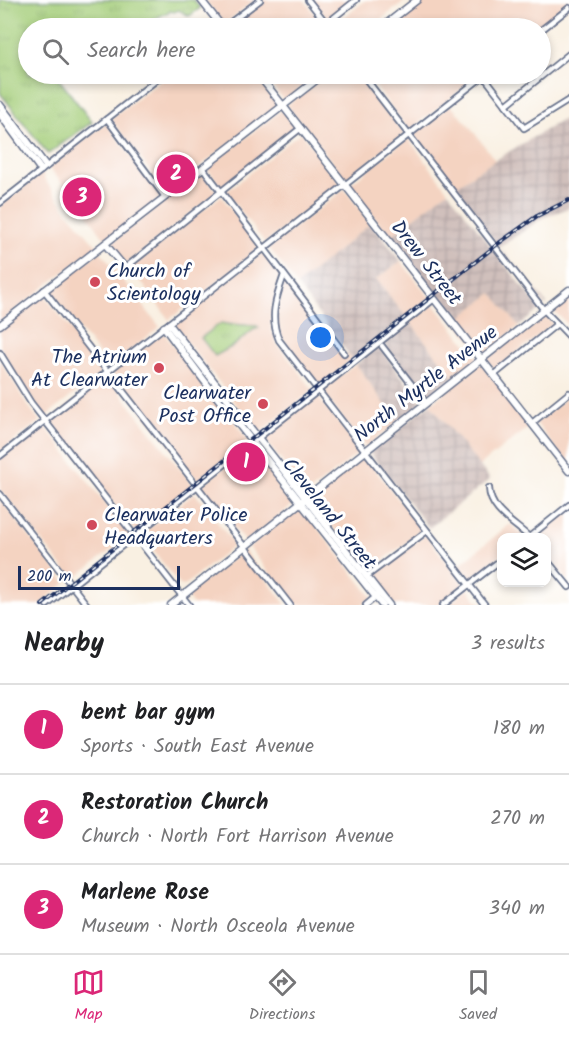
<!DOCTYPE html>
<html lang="en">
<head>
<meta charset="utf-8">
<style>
  :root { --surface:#fff; --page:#f6f6f6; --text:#202124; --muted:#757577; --line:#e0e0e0; --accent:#db2777 }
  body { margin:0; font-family:Kalam,sans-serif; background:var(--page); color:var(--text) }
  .controls { position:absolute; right:18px; bottom:18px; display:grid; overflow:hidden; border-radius:12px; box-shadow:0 3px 9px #0003 }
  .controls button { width:54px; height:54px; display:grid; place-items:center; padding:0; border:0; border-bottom:2px solid var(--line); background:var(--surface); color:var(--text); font:30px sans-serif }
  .scale { position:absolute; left:18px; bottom:15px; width:162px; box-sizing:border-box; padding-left:6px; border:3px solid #1b2f5e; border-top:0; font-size:16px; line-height:21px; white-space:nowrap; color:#1b2f5e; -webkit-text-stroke:4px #fff; paint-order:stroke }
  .you { position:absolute; left:321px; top:338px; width:21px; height:21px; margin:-15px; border:4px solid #fff; border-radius:50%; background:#1a73e8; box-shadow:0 0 0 9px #1a73e833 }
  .badge { display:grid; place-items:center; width:39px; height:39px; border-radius:50%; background:var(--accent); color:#fff; font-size:20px; font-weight:700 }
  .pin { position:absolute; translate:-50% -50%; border:3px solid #fff; box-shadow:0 2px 6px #0006 }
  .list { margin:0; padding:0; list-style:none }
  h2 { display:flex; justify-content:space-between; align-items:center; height:78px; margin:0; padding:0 24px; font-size:26px }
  h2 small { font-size:20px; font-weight:400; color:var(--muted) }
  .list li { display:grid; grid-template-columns:39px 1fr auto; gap:18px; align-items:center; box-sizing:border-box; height:90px; padding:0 24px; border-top:2px solid var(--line) }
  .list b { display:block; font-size:22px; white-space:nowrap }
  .list p { margin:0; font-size:20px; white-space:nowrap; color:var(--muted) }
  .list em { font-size:20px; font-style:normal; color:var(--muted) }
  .icon { flex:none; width:33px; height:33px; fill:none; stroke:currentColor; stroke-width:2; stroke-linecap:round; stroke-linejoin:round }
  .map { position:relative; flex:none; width:569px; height:605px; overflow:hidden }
  .search { position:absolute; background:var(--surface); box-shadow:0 3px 9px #0003; left:18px; right:18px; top:18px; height:66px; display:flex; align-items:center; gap:15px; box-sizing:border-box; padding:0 21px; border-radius:33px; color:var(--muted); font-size:22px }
  .sheet { height:348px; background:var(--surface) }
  nav { display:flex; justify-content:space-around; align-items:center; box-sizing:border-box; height:84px; border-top:2px solid var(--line); background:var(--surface); font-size:16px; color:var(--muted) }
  nav a { display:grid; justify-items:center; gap:3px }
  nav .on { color:var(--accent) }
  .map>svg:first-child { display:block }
  .built { fill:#f4d3c1 }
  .industrial { fill:url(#industrial-grid) }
  .park { fill:url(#park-tufts); stroke:#607e6c; stroke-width:1.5 }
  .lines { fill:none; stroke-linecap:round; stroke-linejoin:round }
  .street-casing { stroke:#69738c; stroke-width:8 }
  .secondary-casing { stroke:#69738c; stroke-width:9 }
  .street { stroke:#fff; stroke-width:4.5 }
  .secondary { stroke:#fff; stroke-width:6 }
  .rail-casing { stroke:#1b2f5e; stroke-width:4 }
  .rail { stroke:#fff; stroke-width:1.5; stroke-dasharray:4.5; stroke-linecap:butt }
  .poi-dot { fill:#d1495b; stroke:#fff; stroke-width:2 }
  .labels { text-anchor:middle; stroke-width:6; stroke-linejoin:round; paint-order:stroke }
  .street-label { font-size:20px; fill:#1b2f5e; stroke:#fff }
  .poi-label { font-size:20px; fill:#1b2f5e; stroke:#fff; text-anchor:start }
</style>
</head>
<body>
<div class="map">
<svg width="569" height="605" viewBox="0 0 569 605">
  <defs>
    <pattern id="industrial-grid" width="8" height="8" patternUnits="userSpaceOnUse" patternTransform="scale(1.5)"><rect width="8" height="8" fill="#d0c0bc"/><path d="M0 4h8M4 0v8" fill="none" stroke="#b2a5a4"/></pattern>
    <pattern id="park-tufts" width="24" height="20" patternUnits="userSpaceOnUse" patternTransform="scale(1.5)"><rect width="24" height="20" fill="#a5ce7a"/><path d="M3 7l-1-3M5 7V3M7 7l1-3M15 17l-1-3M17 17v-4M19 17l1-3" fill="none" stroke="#8db16c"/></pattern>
  </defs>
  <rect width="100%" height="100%" fill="#fff"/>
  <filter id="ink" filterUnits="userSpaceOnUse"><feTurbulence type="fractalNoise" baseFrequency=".0167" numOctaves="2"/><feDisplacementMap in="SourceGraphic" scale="12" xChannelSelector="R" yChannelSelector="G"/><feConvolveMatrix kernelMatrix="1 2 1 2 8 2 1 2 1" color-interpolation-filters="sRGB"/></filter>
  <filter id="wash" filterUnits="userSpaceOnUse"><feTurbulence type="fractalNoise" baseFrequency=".008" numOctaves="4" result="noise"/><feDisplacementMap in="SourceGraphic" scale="24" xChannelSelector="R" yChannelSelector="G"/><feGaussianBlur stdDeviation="1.35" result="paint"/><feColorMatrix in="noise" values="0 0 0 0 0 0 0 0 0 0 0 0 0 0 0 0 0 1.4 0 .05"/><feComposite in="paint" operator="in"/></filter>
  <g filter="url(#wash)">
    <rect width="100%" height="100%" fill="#f9f0e2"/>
    <g class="built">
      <path d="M205,0H255L224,24Z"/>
      <path d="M265,0H304L326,28H228Z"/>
      <path d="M312,0H352L327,20Z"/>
      <path d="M366,0H406L370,28H337L338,22Z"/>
      <path d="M421,0H569V5L539,28H385Z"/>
      <path d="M169,74H255L279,105L166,193L111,119Z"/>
      <path d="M263,74H319L284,101Z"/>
      <path d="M328,74H358L404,134L346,180L287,105Z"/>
      <path d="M366,74H481L409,130Z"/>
      <path d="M450,105L467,123L495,160L453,188L413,134Z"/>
      <path d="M283,109L297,128L222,188L207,168Z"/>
      <path d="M106,123L161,197L106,240L78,201L49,168Z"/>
      <path d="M301,132L341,184L265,243L226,192Z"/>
      <path d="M408,138L448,191L390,237L349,185Z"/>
      <path d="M202,172L217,192L126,264L110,244Z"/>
      <path d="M42,173L45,180L67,211L97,246L0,322V206Z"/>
      <path d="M344,189L371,223L298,285L334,335L269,248Z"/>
      <path d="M221,196L260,247L169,320L143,284L129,269Z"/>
      <path d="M100,251L160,327L109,367L49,291Z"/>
      <path d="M264,252L281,275L271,310V328L276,342L313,390L259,433L173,324Z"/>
      <path d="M401,261L430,298L406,317L376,279Z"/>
      <path d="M285,281L343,357L348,354L352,359L318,387L282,338L276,326L277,310Z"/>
      <path d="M492,293L519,326L483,355L456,321Z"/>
      <path d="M569,294V326L551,308Z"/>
      <path d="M44,295L104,371L45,417L17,378L0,346V329Z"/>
      <path d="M433,303L478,359L454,378L409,321Z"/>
      <path d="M544,314L553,324L495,370L486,359Z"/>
      <path d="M163,332L249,441L198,481L112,372Z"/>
      <path d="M0,360L26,403L40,421L0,452Z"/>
      <path d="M481,363L531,426L479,466L430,404Z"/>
      <path d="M356,364L398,422L366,447L321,391Z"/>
      <path d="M107,376L193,485L135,531L49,421Z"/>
      <path d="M316,395L361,451L307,494L263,437Z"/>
      <path d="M569,396V466L536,423Z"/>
      <path d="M44,425L130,535L73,580L0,489V459Z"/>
      <path d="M252,446L296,502L246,542L201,486Z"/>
      <path d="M364,456L423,531L367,572L310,498Z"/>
      <path d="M195,493L232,541L233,546L184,586L180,585L141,535Z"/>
      <path d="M0,499L66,583L39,605H0Z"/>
      <path d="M300,506L372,597L362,605H294L249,547Z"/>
      <path d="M569,508V582L547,554L546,538L534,537Z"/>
      <path d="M510,524L525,537L502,538L501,555L469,581L458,566Z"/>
      <path d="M426,535L464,585L439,605H393L371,576Z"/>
      <path d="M244,550L286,605H193L186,596Z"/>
      <path d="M468,589L481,605H448Z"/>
    </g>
    <g class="industrial">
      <path d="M569,116V208L544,217L500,247L547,304L545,305L453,188L495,160Z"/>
      <path d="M448,191L540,309L519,326L492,293L456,321L390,237Z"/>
      <path d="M371,223L401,261L376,279L406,317L352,359L297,285Z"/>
      <path d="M409,321L454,378L427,399L383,343Z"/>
      <path d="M378,346L422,403L398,422L356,364Z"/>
      <path d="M430,404L490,479L429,528L369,452Z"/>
    </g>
    <g class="park">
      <path d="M0,0H194L200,8L189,16L179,10L174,12L170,11L137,28H28V74H62L58,78L92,122L48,154L0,93Z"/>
      <path d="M221,323L232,325V324L257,326L259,328L253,330L233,346L215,356L201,338Z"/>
    </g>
  </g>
  <g filter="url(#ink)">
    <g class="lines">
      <defs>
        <g id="street">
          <path d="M308,0L330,28"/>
          <path d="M326,24L356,0"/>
          <path d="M223,28L260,0"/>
          <path d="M540,31L569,8"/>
          <path d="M362,74L544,310L569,336"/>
          <path d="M483,75L524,128L569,100"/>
          <path d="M506,105L569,54"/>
          <path d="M107,119L165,197"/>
          <path d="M203,168L344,353"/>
          <path d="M0,203L164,74"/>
          <path d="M125,268L301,128"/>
          <path d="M284,275C276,298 269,317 279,340L485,605"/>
          <path d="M44,290L290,605"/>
          <path d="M382,346L426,403"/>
          <path d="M0,353L31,403L189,605"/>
          <path d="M494,375L557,324"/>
          <path d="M532,423L569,393"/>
          <path d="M0,456L486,74"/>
          <path d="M489,488C490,512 515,523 530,538"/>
          <path d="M0,494L87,605"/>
          <path d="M528,538L569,505"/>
          <path d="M546,559L569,587"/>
          <path d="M367,576L427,531"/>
          <path d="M47,605L434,299"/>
          <path d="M366,605L378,595"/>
          <path d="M443,605L502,559"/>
        </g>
        <g id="secondary">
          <path d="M201,0L223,28"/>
          <path d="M381,28L417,0"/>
          <path d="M258,74L569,471"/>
          <path d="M0,105L46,166"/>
          <path d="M0,114L41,170"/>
          <path d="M105,244L125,268"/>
          <path d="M169,324L389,605"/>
          <path d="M0,325L324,74"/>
          <path d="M164,327L209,387L382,605"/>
          <path d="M171,605L569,290"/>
        </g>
      </defs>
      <use href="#street" class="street-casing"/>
      <use href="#secondary" class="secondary-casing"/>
      <use href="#street" class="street"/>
      <use href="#secondary" class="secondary"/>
      <defs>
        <path id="rail" d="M42,605L499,243L537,216L569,200"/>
      </defs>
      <use href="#rail" class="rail-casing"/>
      <use href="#rail" class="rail"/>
    </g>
  </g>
  <g class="poi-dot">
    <circle cx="95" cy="282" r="6"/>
    <circle cx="159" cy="368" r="6"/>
    <circle cx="263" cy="404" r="6"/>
    <circle cx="92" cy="525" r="6"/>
  </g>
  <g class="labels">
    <g class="street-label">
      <text transform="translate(427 262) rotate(52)" y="7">Drew Street</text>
      <text transform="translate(425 383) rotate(-38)" y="7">North Myrtle Avenue</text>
      <text transform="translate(330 513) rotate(51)" y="7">Cleveland Street</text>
    </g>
    <g class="poi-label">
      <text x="107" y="277">Church of<tspan x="107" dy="23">Scientology</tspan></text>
      <text x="147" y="363" text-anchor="end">The Atrium<tspan x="147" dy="23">At Clearwater</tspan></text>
      <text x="251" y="399" text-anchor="end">Clearwater<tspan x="251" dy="23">Post Office</tspan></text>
      <text x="104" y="521">Clearwater Police<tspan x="104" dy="23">Headquarters</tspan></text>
    </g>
  </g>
</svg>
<div class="controls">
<button><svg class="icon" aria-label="layers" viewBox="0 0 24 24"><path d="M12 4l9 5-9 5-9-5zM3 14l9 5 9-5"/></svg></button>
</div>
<div class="scale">200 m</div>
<div class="you"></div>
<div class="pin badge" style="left:246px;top:462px">1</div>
<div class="pin badge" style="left:176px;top:174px">2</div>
<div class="pin badge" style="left:82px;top:197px">3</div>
<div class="search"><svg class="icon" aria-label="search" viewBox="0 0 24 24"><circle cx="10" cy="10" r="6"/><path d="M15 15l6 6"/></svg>Search here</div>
</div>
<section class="sheet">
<h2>Nearby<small>3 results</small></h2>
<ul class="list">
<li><span class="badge">1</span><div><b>bent bar gym</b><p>Sports · South East Avenue</p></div><em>180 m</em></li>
<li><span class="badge">2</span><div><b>Restoration Church</b><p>Church · North Fort Harrison Avenue</p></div><em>270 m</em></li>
<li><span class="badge">3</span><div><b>Marlene Rose</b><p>Museum · North Osceola Avenue</p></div><em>340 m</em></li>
</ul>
</section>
<nav>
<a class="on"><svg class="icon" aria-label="map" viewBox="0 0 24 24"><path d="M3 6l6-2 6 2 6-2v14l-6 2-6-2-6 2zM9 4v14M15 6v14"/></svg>Map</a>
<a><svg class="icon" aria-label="directions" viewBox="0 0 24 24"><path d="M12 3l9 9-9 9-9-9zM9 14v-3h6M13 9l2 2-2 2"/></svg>Directions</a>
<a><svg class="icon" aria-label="saved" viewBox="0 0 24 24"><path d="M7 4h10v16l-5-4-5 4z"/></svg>Saved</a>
</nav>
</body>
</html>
